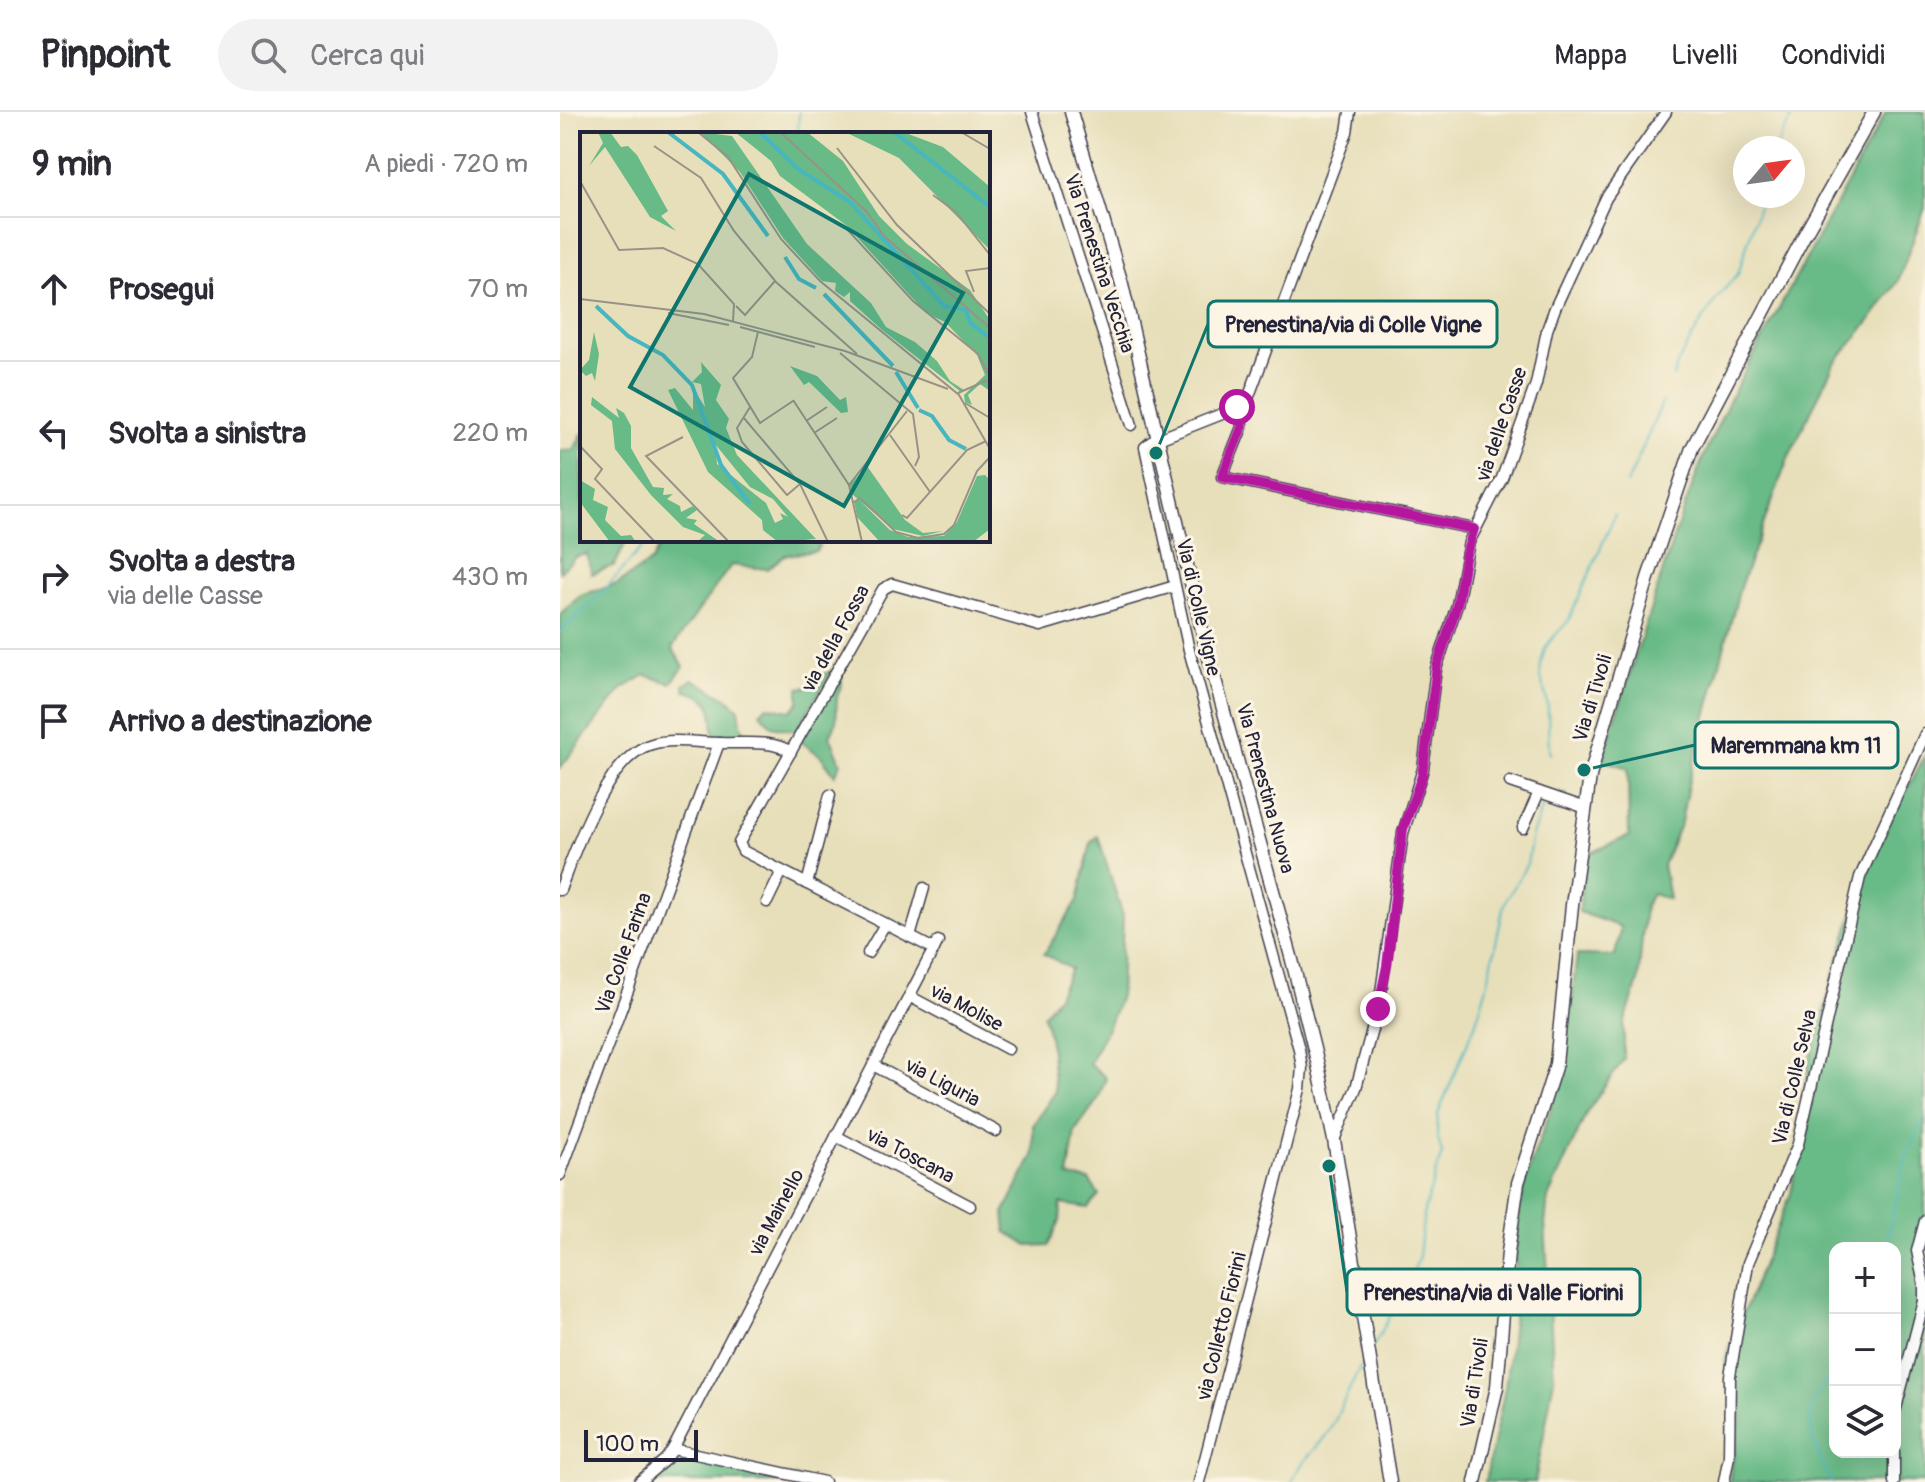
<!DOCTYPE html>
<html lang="it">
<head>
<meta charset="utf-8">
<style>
  :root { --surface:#fff; --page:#f2f2f3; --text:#2b2b33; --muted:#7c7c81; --line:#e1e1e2 }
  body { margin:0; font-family:Pangolin,sans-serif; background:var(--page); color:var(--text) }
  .controls { position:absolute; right:24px; bottom:24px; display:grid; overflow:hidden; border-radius:16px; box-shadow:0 8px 32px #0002 }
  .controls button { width:72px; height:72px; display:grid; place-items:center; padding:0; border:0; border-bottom:2px solid var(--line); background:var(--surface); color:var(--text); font:40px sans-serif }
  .compass { position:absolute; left:1173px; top:24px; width:72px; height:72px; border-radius:50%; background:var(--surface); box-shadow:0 8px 32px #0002; rotate:61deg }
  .scale { position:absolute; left:24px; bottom:20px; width:114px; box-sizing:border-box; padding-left:8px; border:4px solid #22223b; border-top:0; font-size:22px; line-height:28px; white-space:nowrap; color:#22223b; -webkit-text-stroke:6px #fcf5e5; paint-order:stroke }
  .stop { position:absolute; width:24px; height:24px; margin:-18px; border:6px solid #b5179e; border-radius:50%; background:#fff }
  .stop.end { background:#b5179e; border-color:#fff; box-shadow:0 2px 8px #0008 }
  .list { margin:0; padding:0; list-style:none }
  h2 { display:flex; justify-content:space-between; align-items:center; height:104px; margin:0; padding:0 32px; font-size:34px }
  h2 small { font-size:26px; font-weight:400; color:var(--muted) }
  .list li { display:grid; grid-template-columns:52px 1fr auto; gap:24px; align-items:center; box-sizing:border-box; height:144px; padding:0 32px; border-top:2px solid var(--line) }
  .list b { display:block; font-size:30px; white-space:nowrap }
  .list p { margin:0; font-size:26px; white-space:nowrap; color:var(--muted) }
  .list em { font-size:26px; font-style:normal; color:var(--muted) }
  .icon { flex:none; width:44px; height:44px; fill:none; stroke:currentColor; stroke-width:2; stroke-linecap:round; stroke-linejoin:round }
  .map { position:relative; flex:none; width:1365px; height:1370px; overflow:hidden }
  header { display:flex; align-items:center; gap:48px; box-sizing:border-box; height:112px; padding:0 40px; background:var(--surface); border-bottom:2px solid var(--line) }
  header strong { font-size:38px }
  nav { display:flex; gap:44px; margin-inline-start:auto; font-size:28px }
  .search { width:560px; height:72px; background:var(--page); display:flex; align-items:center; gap:20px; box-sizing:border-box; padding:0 28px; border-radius:44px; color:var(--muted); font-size:30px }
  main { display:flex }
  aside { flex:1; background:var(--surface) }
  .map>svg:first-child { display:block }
  .forest { fill:#68ba86; stroke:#456e60; stroke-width:2; fill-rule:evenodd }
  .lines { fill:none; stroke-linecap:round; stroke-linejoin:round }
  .stream { stroke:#48b6c0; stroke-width:2 }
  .minor-casing { stroke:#403e4e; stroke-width:13 }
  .major-casing { stroke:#403e4e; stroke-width:15 }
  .minor { stroke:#fff; stroke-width:10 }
  .major { stroke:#fff; stroke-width:12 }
  .route { stroke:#b5179e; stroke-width:10 }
  .labels { text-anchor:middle; stroke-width:6; stroke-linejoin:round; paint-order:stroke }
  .street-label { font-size:20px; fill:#22223b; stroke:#fcf5e5 }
  .inset-river { fill:none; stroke:#48b6c0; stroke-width:4 }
  .inset-road { fill:none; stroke:#989387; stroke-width:2 }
  .view { fill:#0f766e; fill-opacity:0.15; stroke:#0f766e; stroke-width:4 }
  .inset-edge { fill:none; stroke:#22223b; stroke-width:4 }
  .leader { fill:none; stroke:#0f766e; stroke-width:3 }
  .callout-dot { fill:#0f766e; stroke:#fcf5e5; stroke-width:3 }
  .callout { fill:#fcf5e5; stroke:#0f766e; stroke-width:3 }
  .callout-label { font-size:22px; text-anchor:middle; font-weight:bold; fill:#22223b }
</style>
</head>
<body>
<header>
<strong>Pinpoint</strong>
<div class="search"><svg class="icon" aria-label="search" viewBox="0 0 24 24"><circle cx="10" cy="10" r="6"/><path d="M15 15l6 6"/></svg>Cerca qui</div>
<nav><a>Mappa</a><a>Livelli</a><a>Condividi</a></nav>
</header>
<main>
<aside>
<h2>9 min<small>A piedi · 720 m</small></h2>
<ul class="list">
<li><svg class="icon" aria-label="ahead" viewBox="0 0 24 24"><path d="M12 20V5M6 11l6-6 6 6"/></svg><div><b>Prosegui</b></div><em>70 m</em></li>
<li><svg class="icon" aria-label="left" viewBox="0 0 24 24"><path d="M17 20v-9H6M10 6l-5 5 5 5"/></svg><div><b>Svolta a sinistra</b></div><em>220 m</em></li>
<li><svg class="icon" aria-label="right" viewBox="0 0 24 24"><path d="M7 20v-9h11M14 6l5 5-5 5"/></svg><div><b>Svolta a destra</b><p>via delle Casse</p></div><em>430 m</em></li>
<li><svg class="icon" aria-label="arrive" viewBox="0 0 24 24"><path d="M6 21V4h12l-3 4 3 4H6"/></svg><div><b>Arrivo a destinazione</b></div></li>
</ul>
</aside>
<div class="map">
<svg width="1365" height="1370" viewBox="0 0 1365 1370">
  <rect width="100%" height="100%" fill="#fcf5e5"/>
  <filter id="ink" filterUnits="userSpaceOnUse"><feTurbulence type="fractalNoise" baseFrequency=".0125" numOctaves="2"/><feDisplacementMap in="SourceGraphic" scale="16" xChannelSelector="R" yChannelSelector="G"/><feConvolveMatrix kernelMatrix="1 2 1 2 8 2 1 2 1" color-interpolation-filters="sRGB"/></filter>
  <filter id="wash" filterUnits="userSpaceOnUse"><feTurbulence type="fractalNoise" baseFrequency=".006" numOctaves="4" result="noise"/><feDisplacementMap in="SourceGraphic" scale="32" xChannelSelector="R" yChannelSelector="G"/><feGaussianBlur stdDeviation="1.8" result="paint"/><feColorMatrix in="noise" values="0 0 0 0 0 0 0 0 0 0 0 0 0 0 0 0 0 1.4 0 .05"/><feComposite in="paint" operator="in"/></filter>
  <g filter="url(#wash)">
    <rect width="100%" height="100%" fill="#e7dfba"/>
    <g class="forest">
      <path d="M1326,0H1365V96L1338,169L1310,209L1274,252L1229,344L1180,475L1128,673L1121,710L1103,753L1109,787L1092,782L1085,794L1078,870L1064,913V947L1027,1000L988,1086L985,1112L994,1267L975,1370H925L945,1276L954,1202L957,1110L966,1066L990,999L1005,944L1017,843L1055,844L1061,815L1019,800L1026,743L1069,724L1068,656L1042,648L1115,421L1144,343L1171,285Z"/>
      <path d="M22,321V428H71L66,430L55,453L32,462L27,442L15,445L0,460V339L14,338Z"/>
      <path d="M95,428H263L256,439L225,443L207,457L171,453L112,536L124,555L111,571L85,563L61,578L0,656V502L21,483L57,472L92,449L100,433Z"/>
      <path d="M273,558L236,619L212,614L200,601L207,594L231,599L239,590V576L251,575L262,563Z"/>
      <path d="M278,561H281C284,575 279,575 277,586C275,606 280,605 270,624L281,651L275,663L261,644L240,629Z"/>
      <path d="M133,567L168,587L179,597L181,613L186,622L197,624L195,629L154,627C152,599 156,585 125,579L124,573Z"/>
      <path d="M1365,643V1370H1169L1181,1304L1165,1247L1231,1081L1241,1025L1249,952L1274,862L1319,720L1347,678ZM1275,1136H1335V1340H1275Z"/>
      <path d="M538,724L563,804L560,884L547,917L529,951L546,966L538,987L515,1019L508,1065L529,1068L539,1083L528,1096L501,1092L500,1109L489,1133L468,1134L446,1120L444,1101L473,1044V1013L495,980L489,923L483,903L498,884L511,857L484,842L518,788L531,730Z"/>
      <path d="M117,1343L259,1370H89Z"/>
    </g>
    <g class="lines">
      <g class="stream">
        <path d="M238,22L239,0"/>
        <path d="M1216,36L1234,0"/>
        <path d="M1113,265L1119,248L1142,209L1161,181L1178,162L1202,84"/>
        <path d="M1067,372L1103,289"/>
        <path d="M0,519C34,493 60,460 88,428"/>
        <path d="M990,642C987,627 989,613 988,598C986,570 974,569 985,537C988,529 1003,516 1009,508L1055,403"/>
        <path d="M1325,1136L1347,1040L1365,1005"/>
        <path d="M814,1233L850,1169L859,1144L864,1099L882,1041L877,1023L878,1002L916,910L927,874L944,792L967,752L972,723L985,688"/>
        <path d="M732,1370C741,1347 762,1334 773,1312C784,1291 791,1270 804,1249"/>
        <path d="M1271,1370C1258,1342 1239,1309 1259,1280C1265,1271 1271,1265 1275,1254"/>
      </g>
    </g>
  </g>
  <g filter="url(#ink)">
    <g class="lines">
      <defs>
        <g id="minor">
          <path d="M472,0L572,313"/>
          <path d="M681,292L682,315L662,365L914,417"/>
          <path d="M950,670L1026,696"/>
          <path d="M963,716L979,680"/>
          <path d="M247,772L270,683"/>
          <path d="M0,778C15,738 47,644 92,632C112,626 139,631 159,631C183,632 211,627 231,640"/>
          <path d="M207,790L222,759"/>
          <path d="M350,825L364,776"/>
          <path d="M374,837L183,739L179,731L323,477L332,472L480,514L615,474"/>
          <path d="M308,841L325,812"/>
          <path d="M349,884L448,937"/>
          <path d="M313,953L436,1019"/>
          <path d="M276,1024L410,1094"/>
          <path d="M774,1028L796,976L820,888L843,721L863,657L876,557L897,493L909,430L942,366L976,272L987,218L995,196L1046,86L1106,0"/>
          <path d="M0,1063L159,631"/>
          <path d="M1335,1300L1364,1189V1172L1357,1139L1365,1109"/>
          <path d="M113,1337L264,1370"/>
          <path d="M79,1370L106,1347L113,1337L378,829"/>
          <path d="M639,1370L740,977L742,956L739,937L629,538L585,335L591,330L672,298L689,284L787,20L790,0"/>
          <path d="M1164,1370L1169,1344L1170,1264L1188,1151L1238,1032L1300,765L1365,622"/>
          <path d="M1334,1370V1340"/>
        </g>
        <g id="major">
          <path d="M511,0L562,172L645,531L732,848L758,953L774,1028L830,1370"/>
          <path d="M915,1370L937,1275L948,1140L958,1071L996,952L1012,793L1030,664L1037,639L1088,466L1132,336L1246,120L1314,0"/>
        </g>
      </defs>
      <use href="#minor" class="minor-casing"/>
      <use href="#major" class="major-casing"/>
      <use href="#minor" class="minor"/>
      <use href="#major" class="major"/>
    </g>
  </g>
  <g class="lines" filter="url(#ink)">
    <path class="route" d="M677,295L681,292L682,315L662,365L914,417L906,442L897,493L877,554L862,664L843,717L827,854L818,897"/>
  </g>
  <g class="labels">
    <g class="street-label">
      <text transform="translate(540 151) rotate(72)" y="7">Via Prenestina Vecchia</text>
      <text transform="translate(941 312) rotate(-71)" y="7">via delle Casse</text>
      <text transform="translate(639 495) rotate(77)" y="7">Via di Colle Vigne</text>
      <text transform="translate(275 526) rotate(-61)" y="7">via della Fossa</text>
      <text transform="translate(1032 586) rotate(-73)" y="7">Via di Tivoli</text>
      <text transform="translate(706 676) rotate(75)" y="7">Via Prenestina Nuova</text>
      <text transform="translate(63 841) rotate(-70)" y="7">Via Colle Farina</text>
      <text transform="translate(407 895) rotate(28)" y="7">via Molise</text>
      <text transform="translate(1234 965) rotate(-77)" y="7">Via di Colle Selva</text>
      <text transform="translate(383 970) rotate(28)" y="7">via Liguria</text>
      <text transform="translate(351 1043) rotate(28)" y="7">via Toscana</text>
      <text transform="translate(216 1100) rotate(-62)" y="7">via Mainello</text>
      <text transform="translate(661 1214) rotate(-76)" y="7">via Colletto Fiorini</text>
      <text transform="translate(914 1271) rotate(-81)" y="7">Via di Tivoli</text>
    </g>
  </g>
  <g transform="translate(20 20)">
    <rect width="410" height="410" fill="#e7dfba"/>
    <path d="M18,0H30L41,15L48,14L57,23L88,79L81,84L96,99L70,85L25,15L9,34L23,11ZM120,0L152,4L227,112L291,171L306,195L335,210L357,229L370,249L384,258L381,260L301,197L270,169V160L264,165L255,159L256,151L242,149L203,106L160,40ZM155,0H227L263,29L299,84L327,112L390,158L410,188V259L400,252L388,263L392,273L385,270L384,263L405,243L397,223L365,190L346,181L267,94L200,44L191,29ZM265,0H323L363,15L410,55V118L319,26ZM14,200L19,222L15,249L12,241L6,244L0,238L9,228ZM121,230L141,253L136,268L149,287L146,296L157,323L236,407L198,410L183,398L182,388L128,340L88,258L95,256L113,278V256L125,275L121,252L112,250L122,240ZM135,312L170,355L193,367L208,385L200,381L203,387L195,391L186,371L137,332ZM210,234L237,244L260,268L266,265L268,280L261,281L229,250L224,253ZM12,265L39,286L36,276L44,281L51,294V316L73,355L84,356L83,363L93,362L87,367L100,374L101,380L113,374L117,378L106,386L117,388L114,392L140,410H117L125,403L103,395L71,363L35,317L32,289L11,273ZM287,334L325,388L343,401L363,399L343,404L313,397L273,363L270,353ZM405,343L410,348V397L393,410H300L277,385L274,369L278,367L310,398L328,405L364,404L377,390L397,344ZM0,348L15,357L13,368L28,375L25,388L41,404L51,403L56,410H30L0,370Z" fill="#68ba86" fill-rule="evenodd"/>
    <path class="inset-river" d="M88,0L143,42L188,104M180,0L218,37L270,70L364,174L386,178L390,191L410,206M314,0L410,75M205,125L219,147L236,156M244,162L313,234M16,174L48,204L83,223L112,253L141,333L170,372M316,240L338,276M339,278L352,284L369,308L386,317"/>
    <path class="inset-road" d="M118,0L148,25L201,107L240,149L379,263L410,317M200,0L287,80L304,104L410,196M381,0L410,17M74,14L121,46L154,99L196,150L277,222M257,16L317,93L410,182M0,49L39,118L83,116L118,132L154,172L153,189M353,63L376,80L410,123M265,95L333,169L398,222L410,245M394,160L386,139L410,136M0,167L124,182L265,219L368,257M156,174L165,183L195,149M88,181L149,193M160,195L235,215M178,200L172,225L153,246L180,291L213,269M260,221L333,282L339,325L335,334M378,261L410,247M213,268L269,353L282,410M385,271L410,286M170,275L157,296L162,310L207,363L220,352M163,285L220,352L248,410M226,289L247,275M234,301L257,286M310,303L350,360M103,305L66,324L149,410M0,314L22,337L15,347L75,410M269,353L327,279M273,371L280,366L316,400L338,406L364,402L374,393L397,339L410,325M322,383L327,386L387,318L406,309"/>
    <path class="view" d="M169,42L383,161L264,374L50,255Z"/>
    <rect width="410" height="410" class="inset-edge"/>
  </g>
  <path class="leader" d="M596 341L648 212M1024 658L1135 633M769 1054L787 1180"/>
  <g class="callout-dot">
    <circle cx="596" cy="341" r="8"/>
    <circle cx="1024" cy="658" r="8"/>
    <circle cx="769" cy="1054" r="8"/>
  </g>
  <g class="callout">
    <rect x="648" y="189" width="289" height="46" rx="8"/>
    <rect x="1135" y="610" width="203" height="46" rx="8"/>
    <rect x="787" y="1157" width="293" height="46" rx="8"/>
  </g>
  <g class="callout-label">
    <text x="793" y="220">Prenestina/via di Colle Vigne</text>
    <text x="1236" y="641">Maremmana km 11</text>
    <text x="933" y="1188">Prenestina/via di Valle Fiorini</text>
  </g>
</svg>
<div class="controls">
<button>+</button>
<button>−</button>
<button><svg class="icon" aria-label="layers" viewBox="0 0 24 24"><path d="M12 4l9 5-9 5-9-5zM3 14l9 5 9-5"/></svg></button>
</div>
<svg class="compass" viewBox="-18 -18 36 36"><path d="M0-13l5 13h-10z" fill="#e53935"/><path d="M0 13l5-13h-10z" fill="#7c7c81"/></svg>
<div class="scale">100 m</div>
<div class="stop" style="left:677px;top:295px"></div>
<div class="stop end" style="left:818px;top:897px"></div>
</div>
</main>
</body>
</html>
